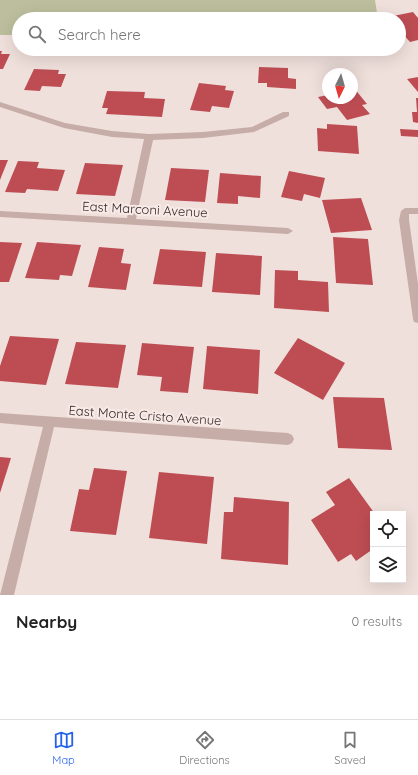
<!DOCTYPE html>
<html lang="en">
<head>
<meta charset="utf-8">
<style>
  :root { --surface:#fff; --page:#f2f2f2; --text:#222; --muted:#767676; --line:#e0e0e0; --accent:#2563eb }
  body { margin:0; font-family:Quicksand,sans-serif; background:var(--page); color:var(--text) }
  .controls { position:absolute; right:12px; bottom:12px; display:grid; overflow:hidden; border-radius:0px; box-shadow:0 4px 16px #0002 }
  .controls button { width:36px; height:36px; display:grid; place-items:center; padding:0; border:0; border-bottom:1px solid var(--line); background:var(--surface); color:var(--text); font:20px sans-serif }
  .compass { position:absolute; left:322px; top:68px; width:36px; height:36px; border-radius:50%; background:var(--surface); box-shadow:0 4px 16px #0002; rotate:185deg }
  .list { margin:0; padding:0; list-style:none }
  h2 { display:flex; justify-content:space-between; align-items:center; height:52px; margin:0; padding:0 16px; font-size:17px }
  h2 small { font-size:13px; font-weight:400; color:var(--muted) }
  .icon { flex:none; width:22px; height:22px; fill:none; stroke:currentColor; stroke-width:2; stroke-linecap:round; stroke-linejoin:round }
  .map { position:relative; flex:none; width:418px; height:595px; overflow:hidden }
  .search { position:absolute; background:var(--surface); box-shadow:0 4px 16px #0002; left:12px; right:12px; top:12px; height:44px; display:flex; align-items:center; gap:10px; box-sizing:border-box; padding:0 14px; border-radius:22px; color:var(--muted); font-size:15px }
  .sheet { height:124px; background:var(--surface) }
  nav { display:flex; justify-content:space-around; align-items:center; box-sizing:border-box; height:56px; border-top:1px solid var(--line); background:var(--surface); font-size:11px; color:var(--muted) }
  nav a { display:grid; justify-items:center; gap:2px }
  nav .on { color:var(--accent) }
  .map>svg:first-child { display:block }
  .green { fill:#bcbe9d }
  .building { fill:#bd4d53 }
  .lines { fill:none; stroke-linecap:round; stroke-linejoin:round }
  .minor { fill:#c7ada8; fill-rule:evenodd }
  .labels { text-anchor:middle; stroke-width:4; stroke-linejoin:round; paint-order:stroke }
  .street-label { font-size:13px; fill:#342828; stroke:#f8ebe7 }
</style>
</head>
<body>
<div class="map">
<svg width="418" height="595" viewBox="0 0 418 595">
  <rect width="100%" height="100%" fill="#f0e0dc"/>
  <path class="green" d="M0,0H375L378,19H19V35H0Z"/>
  <g class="building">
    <path d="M413,12L418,18V40L410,42L399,30V19H389L388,17Z"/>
    <path d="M0,51H2L1,54H10L3,69H0Z"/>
    <path d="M259,67L288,68V78L296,79V89L267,87V83H258Z"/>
    <path d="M34,69L59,70L58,74H66L61,87L42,86L40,91L24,90Z"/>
    <path d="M418,77V92L407,79Z"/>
    <path d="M199,83L226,86L225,90L234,91L229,108L212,106L210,112L190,110Z"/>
    <path d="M354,88L367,104L362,105L370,114L347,120L337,107L327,109L318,97L328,95V98H352V89Z"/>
    <path d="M107,91L145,92L144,98L165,99L162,117L106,114L108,108H102Z"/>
    <path d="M416,98H418V123L413,122L412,112H417Z"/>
    <path d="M327,124L357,126L359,154L318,151L317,128L327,129Z"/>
    <path d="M400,129L418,130V137L401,136Z"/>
    <path d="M0,160H8L0,180Z"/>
    <path d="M18,161L39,162L37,168L65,170L58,191L27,189L25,193L5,192Z"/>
    <path d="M85,163L123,165L115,196L76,194Z"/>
    <path d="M171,168L209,170L205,202L165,200Z"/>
    <path d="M289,171L325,178L320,198L304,194L302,201L281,197Z"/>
    <path d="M220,173L261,176L260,198L238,196V204L217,203Z"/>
    <path d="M361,198L372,230L331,233L322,200Z"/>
    <path d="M333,237L368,239L373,285L336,283Z"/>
    <path d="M0,242L22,243L9,282H0Z"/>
    <path d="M37,242L81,245L72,276L60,275L59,280L25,278Z"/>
    <path d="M99,247L124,249L121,263L131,264L126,290L88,287Z"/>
    <path d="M160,249L206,252L202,287L153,284Z"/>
    <path d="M216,253L262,256L260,295L212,292Z"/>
    <path d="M275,270L298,271V280L328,282L329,312L274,308Z"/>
    <path d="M10,336L59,339L46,385L0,381V366Z"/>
    <path d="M298,338L345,363L323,400L274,373Z"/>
    <path d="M76,342L126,345L118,388L65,384Z"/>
    <path d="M142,343L194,347L188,393L160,391L162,377L137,375Z"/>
    <path d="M207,346L260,350L258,394L203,389Z"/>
    <path d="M333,397L384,398L392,450L338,448Z"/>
    <path d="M0,457L11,458L0,493Z"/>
    <path d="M94,468L127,471L116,535L70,531L79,489L89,490Z"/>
    <path d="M159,472L214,477L207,544L149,538Z"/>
    <path d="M349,478L375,514H373V549L356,561L351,554L338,562L311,520L335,505L326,492Z"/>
    <path d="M234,497L289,502L288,565L221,559L224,512H233Z"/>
  </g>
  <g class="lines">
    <g class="minor">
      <path d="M0,102L65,123L112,131L149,134L203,132L252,127L283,112H289V116L254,132L203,138L153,140L136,219L288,228L293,231L288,234L0,217V211L127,218L144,139L112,137L64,128L0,107Z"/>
      <path d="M405,208H418V214H409V220L418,284V323L414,322L413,319L399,220L401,211Z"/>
      <path d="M0,413L288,433L292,435L294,439L292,443L288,445L54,427L14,595H0L43,427L0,423Z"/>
    </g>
  </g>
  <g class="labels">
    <g class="street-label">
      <text transform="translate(145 209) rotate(3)" y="5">East Marconi Avenue</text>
      <text transform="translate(145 415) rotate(4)" y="5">East Monte Cristo Avenue</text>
    </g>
  </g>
</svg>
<div class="controls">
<button><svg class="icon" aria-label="locate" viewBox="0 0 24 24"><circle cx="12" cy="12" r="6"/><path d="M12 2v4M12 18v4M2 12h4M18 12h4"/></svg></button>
<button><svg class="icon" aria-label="layers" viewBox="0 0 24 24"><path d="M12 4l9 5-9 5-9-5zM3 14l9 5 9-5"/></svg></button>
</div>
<svg class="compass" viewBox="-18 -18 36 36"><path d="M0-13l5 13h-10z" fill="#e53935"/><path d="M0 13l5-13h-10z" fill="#767676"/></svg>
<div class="search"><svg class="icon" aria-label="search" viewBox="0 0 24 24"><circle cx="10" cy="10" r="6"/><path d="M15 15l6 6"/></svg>Search here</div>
</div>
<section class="sheet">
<h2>Nearby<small>0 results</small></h2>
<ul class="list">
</ul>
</section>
<nav>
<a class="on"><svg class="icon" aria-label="map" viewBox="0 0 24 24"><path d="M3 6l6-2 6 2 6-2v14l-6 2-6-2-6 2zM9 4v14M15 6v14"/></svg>Map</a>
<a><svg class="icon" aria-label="directions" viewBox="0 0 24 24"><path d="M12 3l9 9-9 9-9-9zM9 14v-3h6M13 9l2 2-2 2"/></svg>Directions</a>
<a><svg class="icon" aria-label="saved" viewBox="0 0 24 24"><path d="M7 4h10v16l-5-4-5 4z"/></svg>Saved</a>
</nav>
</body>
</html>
